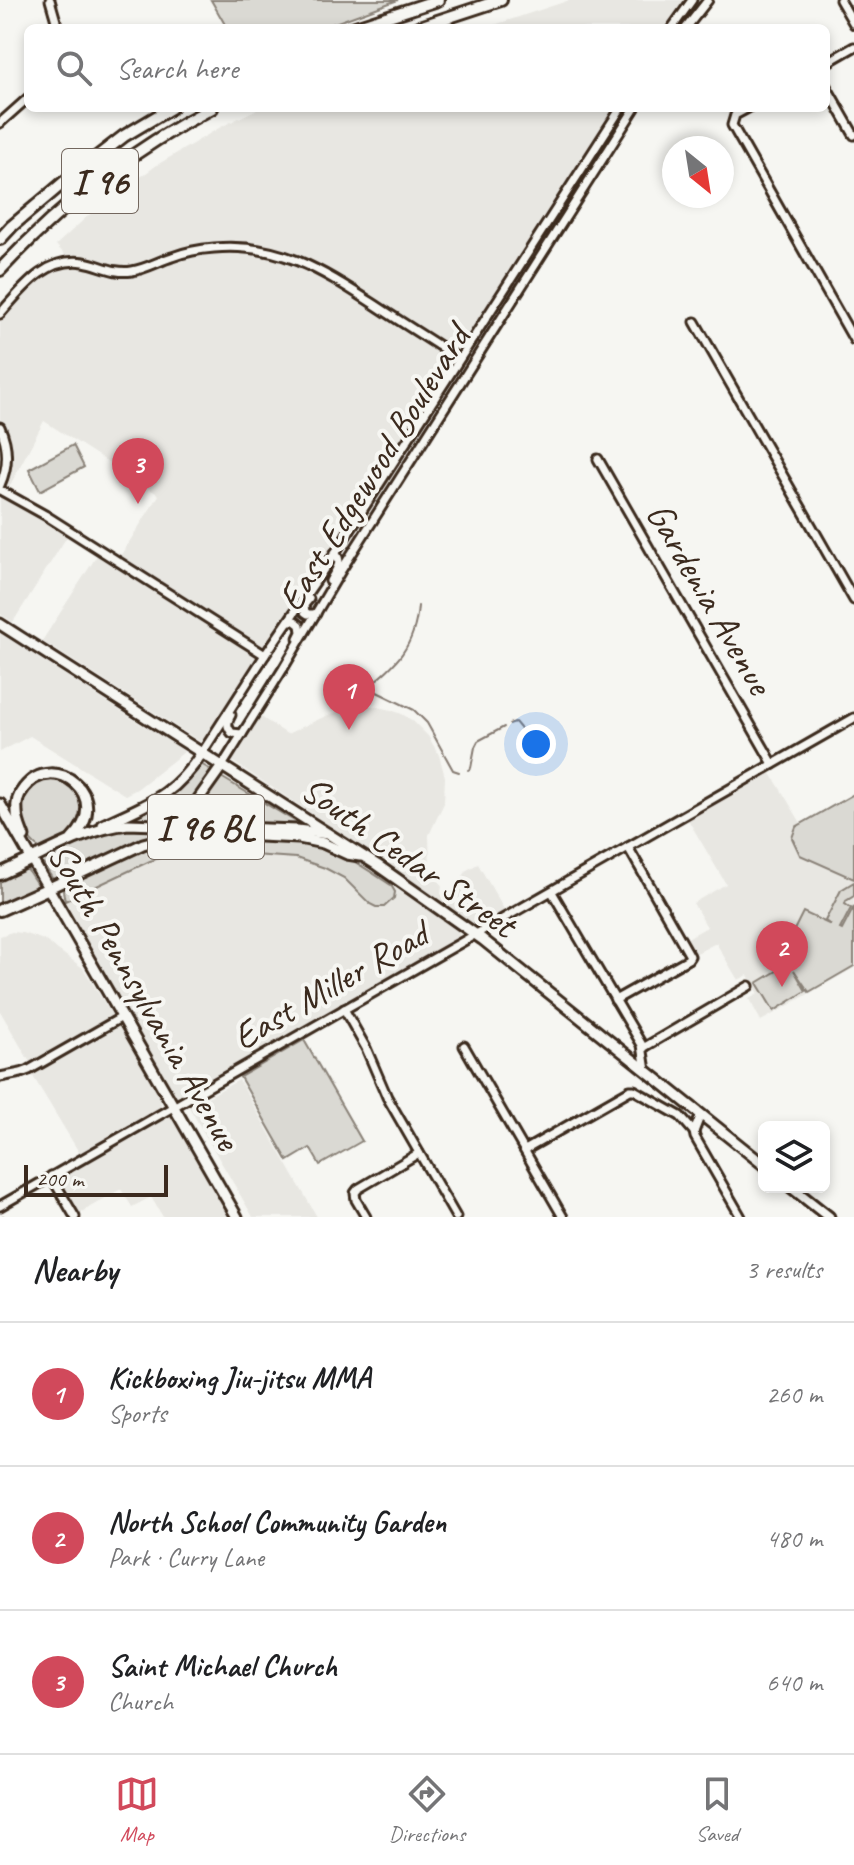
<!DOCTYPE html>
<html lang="en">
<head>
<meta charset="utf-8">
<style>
  :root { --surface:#fff; --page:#f2f2f2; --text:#202124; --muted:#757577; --line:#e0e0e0; --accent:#d1495b }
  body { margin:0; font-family:Caveat,sans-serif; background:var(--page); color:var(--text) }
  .controls { position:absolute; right:24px; bottom:24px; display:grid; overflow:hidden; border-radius:12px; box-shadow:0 4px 12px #0003 }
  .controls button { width:72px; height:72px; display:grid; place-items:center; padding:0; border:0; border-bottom:2px solid var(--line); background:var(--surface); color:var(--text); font:40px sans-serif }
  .compass { position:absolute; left:662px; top:136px; width:72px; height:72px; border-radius:50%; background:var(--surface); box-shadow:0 4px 12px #0003; rotate:150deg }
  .scale { position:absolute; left:24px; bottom:20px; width:144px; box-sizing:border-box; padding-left:8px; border:4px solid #3b2a1e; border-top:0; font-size:22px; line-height:28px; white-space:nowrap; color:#3b2a1e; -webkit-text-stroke:6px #f6f6f2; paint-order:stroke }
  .you { position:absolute; left:536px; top:744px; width:28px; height:28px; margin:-20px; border:6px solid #fff; border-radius:50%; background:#1a73e8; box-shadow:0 0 0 12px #1a73e833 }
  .badge { display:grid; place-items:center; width:52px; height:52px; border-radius:50%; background:var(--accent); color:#fff; font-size:26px; font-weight:700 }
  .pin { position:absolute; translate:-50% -66px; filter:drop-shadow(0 2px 4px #0008) }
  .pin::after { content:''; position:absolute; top:42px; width:28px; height:24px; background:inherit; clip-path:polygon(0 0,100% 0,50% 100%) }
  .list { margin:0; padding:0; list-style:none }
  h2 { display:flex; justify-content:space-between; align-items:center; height:104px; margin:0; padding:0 32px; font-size:34px }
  h2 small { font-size:26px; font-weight:400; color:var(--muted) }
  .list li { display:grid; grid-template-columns:52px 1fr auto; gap:24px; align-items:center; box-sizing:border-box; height:144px; padding:0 32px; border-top:2px solid var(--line) }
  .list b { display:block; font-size:30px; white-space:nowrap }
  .list p { margin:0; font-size:26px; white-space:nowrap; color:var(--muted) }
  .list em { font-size:26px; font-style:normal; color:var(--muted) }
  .icon { flex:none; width:44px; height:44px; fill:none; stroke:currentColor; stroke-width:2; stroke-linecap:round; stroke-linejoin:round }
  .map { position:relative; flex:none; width:854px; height:1217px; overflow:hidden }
  .search { position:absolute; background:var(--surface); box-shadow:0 4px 12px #0003; left:24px; right:24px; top:24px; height:88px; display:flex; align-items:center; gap:20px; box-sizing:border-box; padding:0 28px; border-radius:12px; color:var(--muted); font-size:30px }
  .sheet { height:536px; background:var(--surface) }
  nav { display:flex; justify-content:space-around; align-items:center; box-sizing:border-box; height:112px; border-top:2px solid var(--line); background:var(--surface); font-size:22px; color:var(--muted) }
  nav a { display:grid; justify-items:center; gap:4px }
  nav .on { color:var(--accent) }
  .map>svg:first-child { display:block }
  .built { fill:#e8e7e2 }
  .green { fill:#dad9d3; stroke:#8a8278; stroke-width:2 }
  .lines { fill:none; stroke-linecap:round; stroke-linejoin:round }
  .stream { stroke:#857a71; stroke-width:2 }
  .minor-casing { stroke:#3b2a1e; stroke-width:13 }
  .major-casing { stroke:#3b2a1e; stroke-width:15 }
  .highway-casing { stroke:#3b2a1e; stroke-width:16 }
  .minor { stroke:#f6f6f2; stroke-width:7 }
  .major { stroke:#f6f6f2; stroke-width:9 }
  .highway { stroke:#f6f6f2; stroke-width:10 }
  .labels { text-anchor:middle; stroke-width:8; stroke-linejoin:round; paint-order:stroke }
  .shield { fill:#f6f6f2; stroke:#73675e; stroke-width:2 }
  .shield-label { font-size:36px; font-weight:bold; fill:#3b2a1e }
  .street-label { font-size:38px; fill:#3b2a1e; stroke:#f6f6f2 }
</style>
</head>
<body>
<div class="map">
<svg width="854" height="1217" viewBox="0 0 854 1217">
  <rect width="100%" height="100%" fill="#f6f6f2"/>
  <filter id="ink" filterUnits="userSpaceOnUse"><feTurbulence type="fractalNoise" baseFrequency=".0125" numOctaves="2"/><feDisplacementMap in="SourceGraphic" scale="16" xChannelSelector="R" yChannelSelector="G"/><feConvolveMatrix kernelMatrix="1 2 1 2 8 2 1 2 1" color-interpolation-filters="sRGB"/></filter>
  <g filter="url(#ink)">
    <g class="built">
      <path d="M570,0H688L668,28H485Z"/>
      <path d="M259,108H617L540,230L504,284L491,299L461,347L457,349H453L321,265L298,254L277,248L246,242L206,243L173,251L138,265L120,267L88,258H68L56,245L90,214L157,165L219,128Z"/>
      <path d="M220,252L260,255L298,265L319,276L449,358L452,362L327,561L266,647L263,648L119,558L159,495L44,421L8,489L6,486L12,456L8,434L0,419V321L31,286L49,272L70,266L86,267L112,275L130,276L144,273L178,260Z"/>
      <path d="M3,496L22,506L68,535L13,622L0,614V497Z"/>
      <path d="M98,554L259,657L205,742L199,741L42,641Z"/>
      <path d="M0,633L147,728H150L176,745L184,752L137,789L125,795L30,736L0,752Z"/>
      <path d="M355,706H373L391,710L402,714L413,721L428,736L439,755L445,777L444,803L429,835L430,871L439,880L442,886L441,894L447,898L466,872L465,871L478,864L506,913L483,926H476L299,805L233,762L231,758L258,715L287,734L328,715Z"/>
      <path d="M769,770L801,823L854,793V968L761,1021L749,999L758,994L748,975L738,980L716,943L693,955L684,940L707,927L693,903L726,884L687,818Z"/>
      <path d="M149,846L345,857L434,913L459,931V936L454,940L181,1096L177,1097L96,959L63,896V891Z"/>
      <path d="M12,932L22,933L44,940L83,968L112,1015L108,1019L31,1064L0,1011V936Z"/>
      <path d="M115,1025L120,1027L160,1097L161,1105L155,1111L80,1154L31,1073Z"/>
      <path d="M239,1080L317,1217H253L189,1107Z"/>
      <path d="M170,1116L229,1217H163L151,1197L132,1207L121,1189L78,1214L60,1183L62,1177Z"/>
    </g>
    <g class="green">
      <path d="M211,0H398L321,28H227Z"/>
      <path d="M73,445L84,467L40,491L29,469Z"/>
      <path d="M199,763L213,771L197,796L172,821L119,820L157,802Z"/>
      <path d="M50,777C104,786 86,839 41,849C32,845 29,838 25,829C13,804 25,784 50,777Z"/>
      <path d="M221,777L296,822V826L183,822L204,800L217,780Z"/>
      <path d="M854,794V879L800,855L792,838L796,827Z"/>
      <path d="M127,828L158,829L157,832L54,881L41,861C60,845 103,831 127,828Z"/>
      <path d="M193,837C233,838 281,835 319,846C345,853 369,871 391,885L395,892L394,898L384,907H376L370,904L344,878L325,868L296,858L194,851L176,853L150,861L65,901L63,891L65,885L155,844L170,839Z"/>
      <path d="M25,866L38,886L36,889L0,906V878Z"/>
      <path d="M854,882V896L846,901L845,904L851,908L840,929L842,930L854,907V966L809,992L794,970L806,991L774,1011L757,983L790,963L783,952L803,912L831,925L825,921L841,890Z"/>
      <path d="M304,1040L362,1141L320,1165L310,1148L288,1161L240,1077Z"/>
    </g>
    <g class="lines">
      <g class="stream">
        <path d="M349,689L375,691L414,710L427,723L453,770L459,772"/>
        <path d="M365,689C396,665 415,647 418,606"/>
        <path d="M509,724L515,722L535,746"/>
        <path d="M468,770L471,768L475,747L478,741L504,727"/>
        <path d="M3,1216V1217"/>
      </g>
      <defs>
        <g id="minor">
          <path d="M50,0L58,28"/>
          <path d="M840,0L854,24"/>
          <path d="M672,28L692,0"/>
          <path d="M686,28L708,0"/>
          <path d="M826,63L854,47"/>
          <path d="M826,86L854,135"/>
          <path d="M748,108L735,115L732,125L854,340"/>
          <path d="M0,123L28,98"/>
          <path d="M0,314C22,289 46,256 84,262C101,265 114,274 132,271C146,269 159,261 172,257C185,252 200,249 214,248C280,242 324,272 377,306C404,324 432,341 459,359"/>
          <path d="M695,322L854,600"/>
          <path d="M0,427C9,447 9,465 0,485"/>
          <path d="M598,459L773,764"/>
          <path d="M0,490L45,515L265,655"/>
          <path d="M330,581C335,571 344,562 335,553"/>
          <path d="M309,599L304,605L305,612L308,614H316"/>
          <path d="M289,621H295L300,625L301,632L298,638"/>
          <path d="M231,715C227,722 226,726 232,733L242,734"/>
          <path d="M202,753L265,655L335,553L621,108"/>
          <path d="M222,766L283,669L342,569L635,108"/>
          <path d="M552,892L642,1045L646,1071"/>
          <path d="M615,1000L688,959L690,956L628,847"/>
          <path d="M344,1009L366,1048L387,1097L456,1217"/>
          <path d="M464,1046L563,1217"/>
          <path d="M643,1048L749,986"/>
          <path d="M0,1077L21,1073L29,1070L122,1017"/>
          <path d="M701,1114L694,1132L695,1137L741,1217"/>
          <path d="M525,1150L630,1090H634L680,1116L694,1132"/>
          <path d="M51,1176L75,1217"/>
          <path d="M0,1206L854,718"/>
          <path d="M366,1217L356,1200L355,1193L358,1189L419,1153"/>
        </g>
        <g id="major">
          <path d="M0,624L377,865L482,939L764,1165"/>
          <path d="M0,804L237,1217"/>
          <path d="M103,825C149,803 172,798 202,753"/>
          <path d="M173,825L195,804L222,766"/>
          <path d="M24,837C21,829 17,821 17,812C16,804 18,795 24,788C53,750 115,796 72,839"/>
          <path d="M32,859C63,844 94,828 128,824L297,830L328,834"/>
          <path d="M49,888L143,844L181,834L203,833L299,838L323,843L347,854L360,856"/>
          <path d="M791,1187L829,1217"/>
        </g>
        <g id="highway">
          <path d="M352,28L438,0"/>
          <path d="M416,28L501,0"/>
          <path d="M0,239L12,226L63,183L124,136L171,108"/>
          <path d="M0,270C61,205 133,149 212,108"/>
          <path d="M0,874L32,859"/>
          <path d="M0,910L49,888"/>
        </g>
      </defs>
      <use href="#minor" class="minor-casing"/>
      <use href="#major" class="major-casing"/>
      <use href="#highway" class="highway-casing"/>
      <use href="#minor" class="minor"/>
      <use href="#major" class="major"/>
      <use href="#highway" class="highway"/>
    </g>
  </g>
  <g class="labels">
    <g class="shield">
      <rect x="62" y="149" width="76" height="64" rx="6"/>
      <rect x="148" y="795" width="116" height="64" rx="6"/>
    </g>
    <g class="shield-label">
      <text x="100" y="194">I 96</text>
      <text x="206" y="840">I 96 BL</text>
    </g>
    <g class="street-label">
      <text transform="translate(373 468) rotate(-58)" y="13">East Edgewood Boulevard</text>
      <text transform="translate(710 598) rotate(60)" y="13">Gardenia Avenue</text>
      <text transform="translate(409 856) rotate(35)" y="13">South Cedar Street</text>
      <text transform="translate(330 985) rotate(-30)" y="13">East Miller Road</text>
      <text transform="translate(145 996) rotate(60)" y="13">South Pennsylvania Avenue</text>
    </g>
  </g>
</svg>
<div class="controls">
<button><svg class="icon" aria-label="layers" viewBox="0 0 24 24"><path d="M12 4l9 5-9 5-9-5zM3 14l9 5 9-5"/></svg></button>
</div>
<svg class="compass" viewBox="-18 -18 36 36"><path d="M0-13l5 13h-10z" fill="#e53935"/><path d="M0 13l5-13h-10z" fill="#757577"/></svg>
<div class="scale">200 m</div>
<div class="you"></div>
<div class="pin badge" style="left:349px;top:730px">1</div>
<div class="pin badge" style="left:782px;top:987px">2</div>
<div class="pin badge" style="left:138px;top:504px">3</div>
<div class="search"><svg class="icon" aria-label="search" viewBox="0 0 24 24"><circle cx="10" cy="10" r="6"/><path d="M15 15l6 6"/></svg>Search here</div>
</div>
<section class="sheet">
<h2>Nearby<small>3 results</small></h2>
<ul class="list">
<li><span class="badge">1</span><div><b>Kickboxing Jiu-jitsu MMA</b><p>Sports</p></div><em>260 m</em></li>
<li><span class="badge">2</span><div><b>North School Community Garden</b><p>Park · Curry Lane</p></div><em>480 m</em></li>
<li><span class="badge">3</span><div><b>Saint Michael Church</b><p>Church</p></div><em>640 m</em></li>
</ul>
</section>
<nav>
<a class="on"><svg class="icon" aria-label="map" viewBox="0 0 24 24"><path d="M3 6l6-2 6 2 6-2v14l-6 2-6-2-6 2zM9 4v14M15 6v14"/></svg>Map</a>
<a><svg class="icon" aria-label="directions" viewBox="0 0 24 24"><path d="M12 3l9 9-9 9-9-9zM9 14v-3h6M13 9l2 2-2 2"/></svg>Directions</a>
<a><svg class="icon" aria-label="saved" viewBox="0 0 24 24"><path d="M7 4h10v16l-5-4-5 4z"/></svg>Saved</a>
</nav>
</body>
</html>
